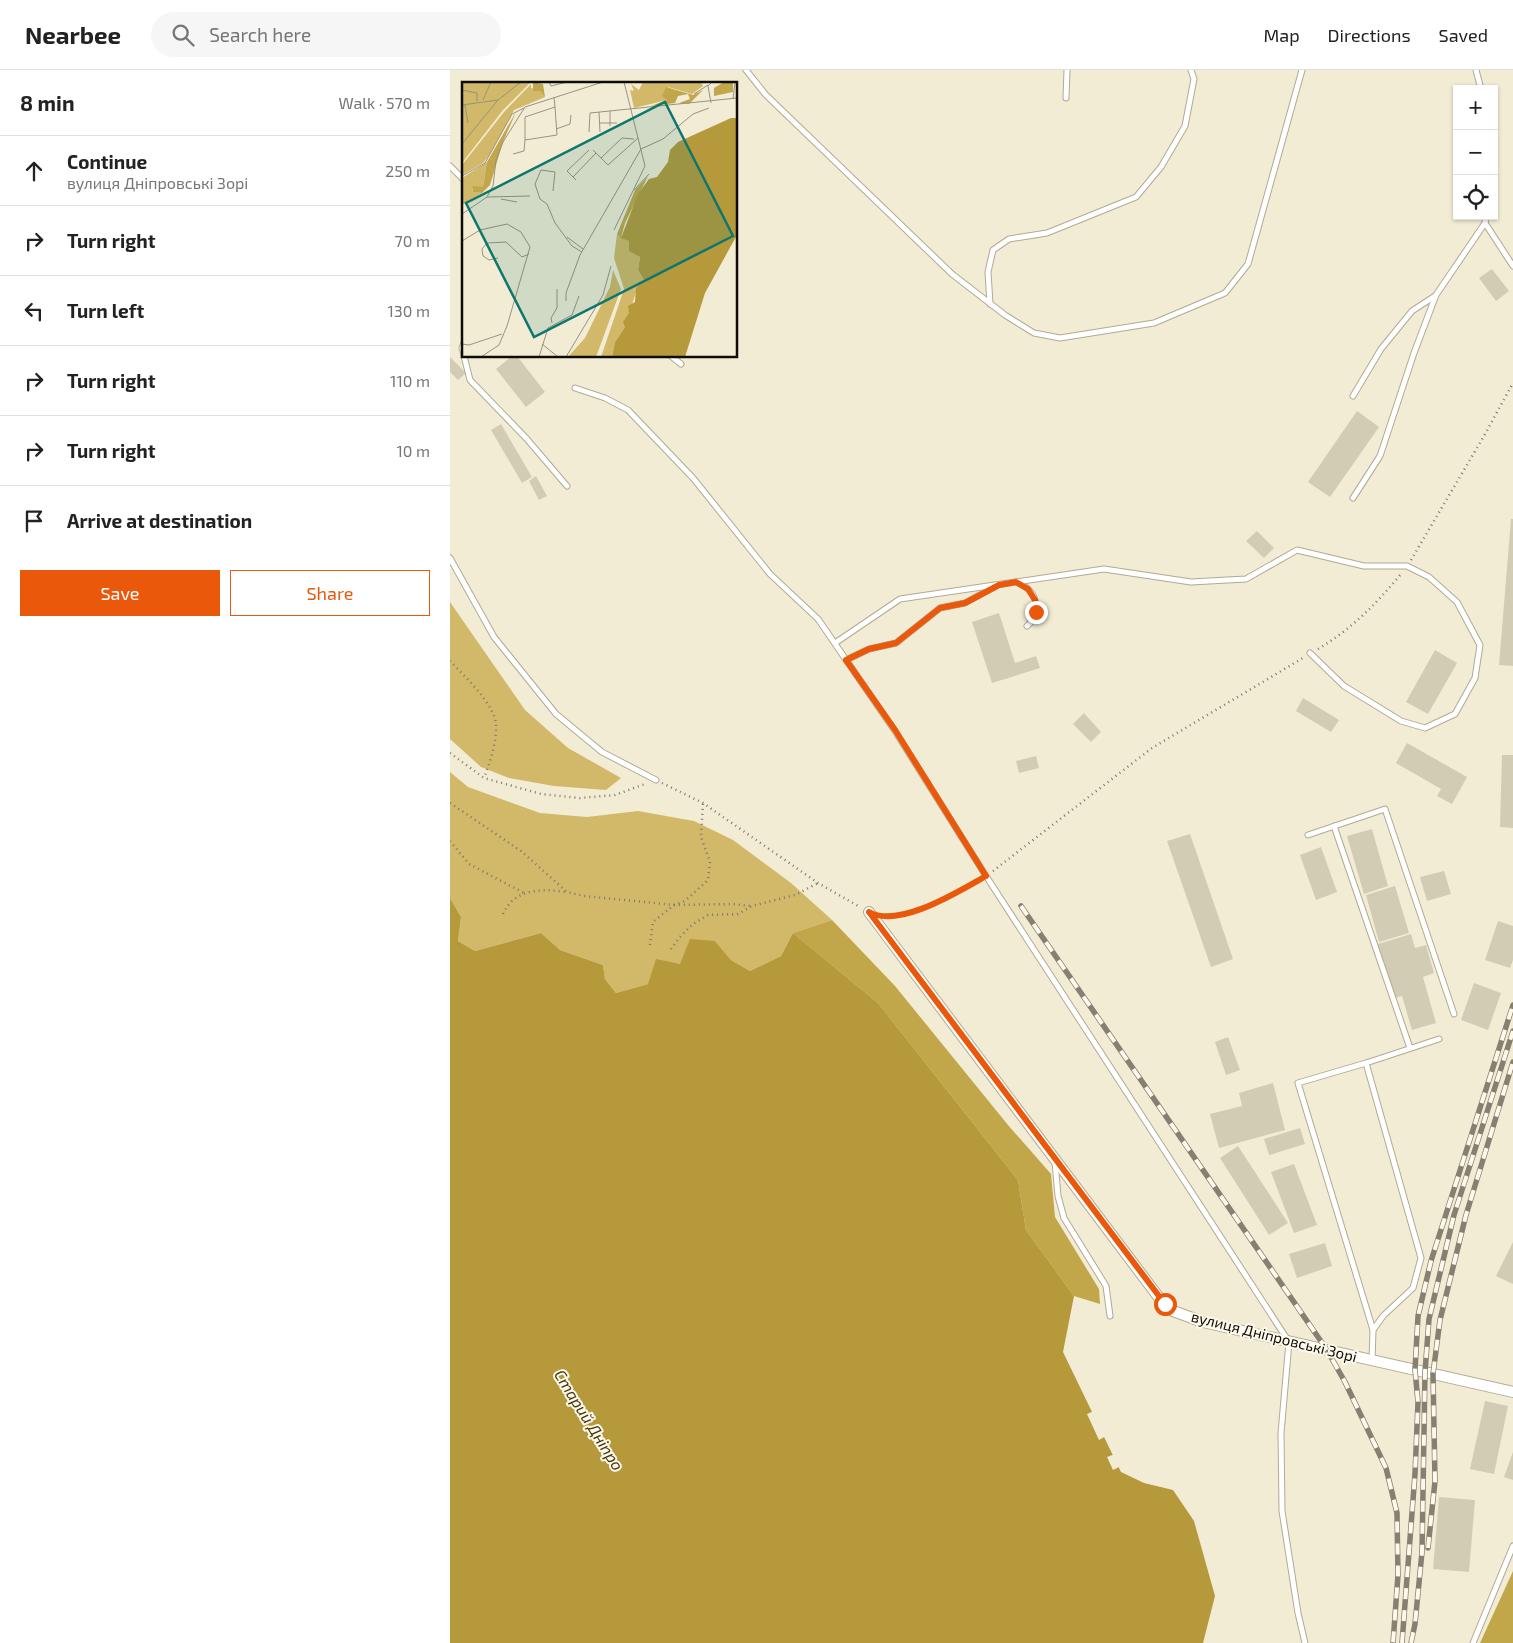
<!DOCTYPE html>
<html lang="en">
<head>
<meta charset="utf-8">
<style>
  :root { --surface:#fff; --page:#f6f6f6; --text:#222; --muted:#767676; --line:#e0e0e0; --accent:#ea580c }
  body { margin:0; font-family:"Exo 2",sans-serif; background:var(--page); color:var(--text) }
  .controls { position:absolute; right:15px; top:15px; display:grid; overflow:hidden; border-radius:0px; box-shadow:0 1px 4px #0004 }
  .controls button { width:45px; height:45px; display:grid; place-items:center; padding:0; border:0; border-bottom:1px solid var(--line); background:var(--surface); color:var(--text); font:25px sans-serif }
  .stop { position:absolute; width:15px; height:15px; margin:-11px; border:4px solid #ea580c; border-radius:50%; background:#fff }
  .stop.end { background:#ea580c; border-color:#fff; box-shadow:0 1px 5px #0008 }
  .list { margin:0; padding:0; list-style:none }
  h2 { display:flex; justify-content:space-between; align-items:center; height:65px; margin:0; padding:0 20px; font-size:21px }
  h2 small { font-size:16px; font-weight:400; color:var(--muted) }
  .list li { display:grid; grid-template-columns:32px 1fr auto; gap:15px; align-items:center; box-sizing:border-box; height:70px; padding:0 20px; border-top:1px solid var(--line) }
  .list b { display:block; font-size:19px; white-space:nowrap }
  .list p { margin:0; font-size:16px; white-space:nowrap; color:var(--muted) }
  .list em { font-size:16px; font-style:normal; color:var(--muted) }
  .actions { display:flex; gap:10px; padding:15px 20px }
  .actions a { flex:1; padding:11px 0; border:1px solid var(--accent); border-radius:0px; text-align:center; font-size:18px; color:var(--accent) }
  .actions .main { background:var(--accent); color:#fff }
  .icon { flex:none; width:28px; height:28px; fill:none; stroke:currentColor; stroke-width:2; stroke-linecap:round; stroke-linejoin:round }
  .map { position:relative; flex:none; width:1063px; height:1573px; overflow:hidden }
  header { display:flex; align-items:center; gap:30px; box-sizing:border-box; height:70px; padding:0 25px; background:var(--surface); border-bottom:1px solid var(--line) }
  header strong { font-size:24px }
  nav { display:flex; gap:28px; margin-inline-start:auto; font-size:18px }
  .search { width:350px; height:45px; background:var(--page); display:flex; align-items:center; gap:12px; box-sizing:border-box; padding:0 18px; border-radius:28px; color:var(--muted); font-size:19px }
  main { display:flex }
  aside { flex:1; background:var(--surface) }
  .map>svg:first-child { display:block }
  .green { fill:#d2b869 }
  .forest { fill:#c2a64a }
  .water { fill:#b5993b }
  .pier { fill:#f3ecd5 }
  .building { fill:#d3ccb5 }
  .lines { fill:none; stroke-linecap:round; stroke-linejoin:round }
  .lane-casing { stroke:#b1aa94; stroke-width:7 }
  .street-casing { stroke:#b1aa94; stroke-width:12 }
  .path { stroke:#7c7769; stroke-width:2.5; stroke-dasharray:1 4; stroke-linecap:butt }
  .lane { stroke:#fff; stroke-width:5 }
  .street { stroke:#fff; stroke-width:10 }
  .rail-casing { stroke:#858071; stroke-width:5.5 }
  .rail { stroke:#fef9eb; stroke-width:4; stroke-dasharray:11; stroke-linecap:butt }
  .route { stroke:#ea580c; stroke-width:6 }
  .labels { text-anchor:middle; stroke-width:4; stroke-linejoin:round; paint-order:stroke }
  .street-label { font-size:15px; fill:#0e0c05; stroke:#fef9eb }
  .water-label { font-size:16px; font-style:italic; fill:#43370f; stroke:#fef9eb }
  .inset-road { fill:none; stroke:#979282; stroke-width:1 }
  .view { fill:#0f766e; fill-opacity:0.15; stroke:#0f766e; stroke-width:2.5 }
  .inset-edge { fill:none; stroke:#0e0c05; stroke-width:2.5 }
</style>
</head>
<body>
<header>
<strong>Nearbee</strong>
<div class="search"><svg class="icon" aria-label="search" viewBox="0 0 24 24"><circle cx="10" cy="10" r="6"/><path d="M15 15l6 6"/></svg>Search here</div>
<nav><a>Map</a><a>Directions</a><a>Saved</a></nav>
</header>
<main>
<aside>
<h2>8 min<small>Walk · 570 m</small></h2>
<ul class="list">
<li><svg class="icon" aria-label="ahead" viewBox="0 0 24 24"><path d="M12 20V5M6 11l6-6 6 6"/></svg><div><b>Continue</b><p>вулиця Дніпровські Зорі</p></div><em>250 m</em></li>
<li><svg class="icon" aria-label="right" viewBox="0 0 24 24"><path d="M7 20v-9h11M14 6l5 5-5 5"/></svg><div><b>Turn right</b></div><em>70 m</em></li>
<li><svg class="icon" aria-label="left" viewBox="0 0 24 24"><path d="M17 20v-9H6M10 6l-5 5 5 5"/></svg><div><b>Turn left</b></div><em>130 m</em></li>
<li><svg class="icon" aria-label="right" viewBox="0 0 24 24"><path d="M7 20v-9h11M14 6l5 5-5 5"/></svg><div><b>Turn right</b></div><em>110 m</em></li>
<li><svg class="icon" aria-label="right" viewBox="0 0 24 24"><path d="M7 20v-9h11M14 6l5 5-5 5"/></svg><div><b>Turn right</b></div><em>10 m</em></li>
<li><svg class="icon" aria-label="arrive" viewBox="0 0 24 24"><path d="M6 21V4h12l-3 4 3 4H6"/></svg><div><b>Arrive at destination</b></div></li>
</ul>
<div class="actions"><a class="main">Save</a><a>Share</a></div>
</aside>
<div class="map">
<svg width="1063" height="1573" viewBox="0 0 1063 1573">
  <rect width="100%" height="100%" fill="#f3ecd5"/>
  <g class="green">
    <path d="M0,532L75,640L118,678L171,708L156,720L104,716L59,708L31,697L0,669Z"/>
    <path d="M0,702L18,717L90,743L137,747L188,741L244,751L283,770L341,813L382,850L343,863L331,886L300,901L281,890L265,871L198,914L166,923L155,909L153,895L110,880L91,863L25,881L8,871L11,847L0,828Z"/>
  </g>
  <g class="forest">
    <path d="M382,850L445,916L558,1055L601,1104L605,1147L649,1219L650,1234L624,1226L576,1160L568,1110L428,933L343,863Z"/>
    <path d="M1063,1501V1573H1030Z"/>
  </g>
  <path class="water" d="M0,828L11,847L8,871L25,881L91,863L110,880L153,895L155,909L166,923L198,914L206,889L230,894L240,869L265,871L281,890L300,901L331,886L343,863L428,933L568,1110L576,1160L624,1226L613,1282L671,1402L694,1413L723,1420L744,1451L765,1526L753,1573H0Z"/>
  <g class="pier">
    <path d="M644,1341L656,1366L649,1370L637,1344Z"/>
    <path d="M665,1384L671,1396L663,1400L657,1387Z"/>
  </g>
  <g class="building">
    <path d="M1042,199L1059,221L1046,231L1029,208Z"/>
    <path d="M62,286H67L95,322L76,337L46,299Z"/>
    <path d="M0,287L16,303L8,310L0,302Z"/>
    <path d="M907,341L929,357L880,427L858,412Z"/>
    <path d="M51,354L82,407L72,413L41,360Z"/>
    <path d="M86,406L97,426L89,430L79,411Z"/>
    <path d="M1061,449H1063V596L1049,595Z"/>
    <path d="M807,461L824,478L814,488L796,471Z"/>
    <path d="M549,543L565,593L586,586L590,598L542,613L522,552Z"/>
    <path d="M985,580L1007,593L978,644L956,632Z"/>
    <path d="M853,628L889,650L881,662L846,641Z"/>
    <path d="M634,643L651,662L641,672L623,654Z"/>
    <path d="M957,673L1017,707L1002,734L987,726L991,719L946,693Z"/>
    <path d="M1052,685H1063V758L1050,757Z"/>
    <path d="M586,686L589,698L569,703L566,691Z"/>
    <path d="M922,759L938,816L914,824L897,766Z"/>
    <path d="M740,764L783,889L761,897L717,771Z"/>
    <path d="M871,777L887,822L866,830L850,785Z"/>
    <path d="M994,801L1001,824L977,831L970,807Z"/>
    <path d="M945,816L959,863L929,872L916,825Z"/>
    <path d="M1048,851L1063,856V890L1060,898L1035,890Z"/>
    <path d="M961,864L965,878L976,875L984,903L973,907L986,953L962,960L952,926L944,928L928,874Z"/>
    <path d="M1024,913L1051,923L1038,960L1011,950Z"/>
    <path d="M778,967L790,1000L776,1005L765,972Z"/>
    <path d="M823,1013L835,1060L769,1078L760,1044L792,1036L789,1023Z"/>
    <path d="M850,1058L855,1074L819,1085L814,1069Z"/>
    <path d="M788,1076L838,1153L819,1165L770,1088Z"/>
    <path d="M844,1094L867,1155L844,1163L821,1102Z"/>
    <path d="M1063,1172V1214L1046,1206Z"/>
    <path d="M875,1173L882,1196L847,1208L839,1184Z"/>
    <path d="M1035,1331L1058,1336L1044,1404L1020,1399Z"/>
    <path d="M1063,1382V1410L1054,1407Z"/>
    <path d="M989,1427L1025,1430L1019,1502L983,1499Z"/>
  </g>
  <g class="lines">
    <defs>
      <g id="lane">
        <path d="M296,0L316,25L502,204L555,245L584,263L610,268L704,253L775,223L798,194L852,0"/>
        <path d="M1026,0L1031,19"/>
        <path d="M616,28L617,0"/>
        <path d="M0,96L14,110"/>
        <path d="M1036,146L1035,153L1063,196"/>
        <path d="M540,234L538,202L543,180L559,169L597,163L686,127L711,97L735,56L744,9L741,0"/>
        <path d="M14,273L12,278L14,284"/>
        <path d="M14,286L20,310L76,368L117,416"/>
        <path d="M221,286L231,294"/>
        <path d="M125,318L155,328L178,340L243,408L320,504L368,549L445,661L536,806L839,1272L831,1363L832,1441L848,1543L855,1573"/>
        <path d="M903,326L931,279L962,241L985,226"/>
        <path d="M903,428L930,386L964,283L986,225L1035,153"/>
        <path d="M0,488L44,567L106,644L152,682L206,710"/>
        <path d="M567,512C570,514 575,516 578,519C589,529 589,547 577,556"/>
        <path d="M385,573L450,529L654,499L741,512L796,509L847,480L914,496H957L979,507L1007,532L1030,575L1025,608L1005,644L975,658L951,651L894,616L860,583"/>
        <path d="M396,590L419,579L446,573L490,538L515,533L544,517"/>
        <path d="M884,756L960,978"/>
        <path d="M858,765L935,739L1004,944"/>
        <path d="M916,993L971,1188L963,1218L933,1246L923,1260"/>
        <path d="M605,1092L608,1126L614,1148L656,1216L660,1246"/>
        <path d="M922,1291L923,1260L848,1013L916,993L989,969"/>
        <path d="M1023,1573L1063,1476"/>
      </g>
      <path id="street" d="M419,842L710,1229L723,1241L753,1252L1063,1322"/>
    </defs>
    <use href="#lane" class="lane-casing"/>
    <use href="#street" class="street-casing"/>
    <g class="path">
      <path d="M961,490L1034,366L1063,313"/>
      <path d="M868,579C903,558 925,535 951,504"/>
      <path d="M0,591C14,606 44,633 46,654C47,672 40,692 34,708"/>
      <path d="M0,683L34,708L91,724L130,728L165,725L195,714"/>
      <path d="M212,713L253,733L368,813L410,837"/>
      <path d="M0,733L71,781L117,822L134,826L224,835L235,831L258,810L260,792L251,767L253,733"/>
      <path d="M0,771L19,794L74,823"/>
      <path d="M543,801L702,678L853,588"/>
      <path d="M53,844C64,819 91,818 115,822"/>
      <path d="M436,846C468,846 502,825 530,810"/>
      <path d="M200,875L203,852L224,835L283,834L301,836"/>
      <path d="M221,879L230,867L243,854L258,845L288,844L302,836L345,825L368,813"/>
    </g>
    <use href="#lane" class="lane"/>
    <use href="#street" class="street"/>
    <defs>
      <g id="rail">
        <path d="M571,836L877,1280L895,1312L936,1398L947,1443L948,1505L943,1573"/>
        <path d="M978,1478L985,1411L983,1304L990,1250L1016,1145L1063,992"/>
        <path d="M952,1573L965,1404L968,1332L965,1300L968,1246L981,1191L1063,935"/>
        <path d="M961,1573L965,1554L972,1482L975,1302L979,1249L1004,1145L1063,961"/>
      </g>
    </defs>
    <use href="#rail" class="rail-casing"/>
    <use href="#rail" class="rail"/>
  </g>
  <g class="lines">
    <path class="route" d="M586,542L585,530L578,519L566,512L549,515L515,533L490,538L446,573L419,579L396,590L445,660L536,806C509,821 449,859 419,842L715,1234"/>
  </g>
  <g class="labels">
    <g class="street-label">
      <text transform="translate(824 1267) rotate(14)" y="5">вулиця Дніпровські Зорі</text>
    </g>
    <g class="water-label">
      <text transform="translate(139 1350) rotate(58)" y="6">Старий Дніпро</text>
    </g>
  </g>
  <g transform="translate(12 12)">
    <rect width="275" height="275" fill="#f3ecd5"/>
    <path d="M0,0H69L41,28L0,81ZM181,0H239L241,4L230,12L206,5L205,18L172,26L168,8L172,9L169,2L177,8ZM69,2V6L78,9L83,15L52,28L28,72L21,81L0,93V83L42,30ZM25,80L21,105H10L11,110L20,111L0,123V96ZM155,152L167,159L171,169L178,175L176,188L182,198L176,204L163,245L153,260L150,275H139L162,207L152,176ZM151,188L159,207L134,275H106L123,256L148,205Z" fill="#d2b869"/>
    <path d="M71,0L81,2L83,15L78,9H71ZM262,0H271V10L252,14V6ZM204,5L231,13L241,8L227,22L217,21L228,17L226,12L216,14L213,21L189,24L205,18L200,14ZM54,30L41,60L28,103L20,111L11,110L10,104L21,105L25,80ZM186,94L163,141L159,156L155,152L173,108Z" fill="#c2a64a"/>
    <path d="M269,36H275V153L243,211L223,275H150L153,260L163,245L161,240L167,231L166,224L173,220L174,206L182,198L176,188L178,175L167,169V159L159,156L176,112L187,97L195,95L206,80L208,68L216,60Z" fill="#b5993b"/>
    <path class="inset-road" d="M87,0L89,4L105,0M0,8L15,11V19M232,12L246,3M92,15L93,25L95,53L63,58V35L93,25M271,17L273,0M21,18L29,0M36,18L59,0M249,21L246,4L250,0M0,23L36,18L0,62M3,23L6,41M148,29V44M137,30L138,50M137,41H155M94,47L108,42L109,33M127,50L128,31L275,16M131,68L146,83L176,56M51,72L62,69L63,58M139,76L160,56L172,57M0,94L23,81L50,32L62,26M111,95L134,71M114,98L105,89L127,68M172,108L187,92M91,109L93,90L79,88L73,102L78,117L85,122L93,141L110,164L120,170M25,115L68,114M39,117L55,120M0,132L25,115L31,104L34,78L41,60L63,25L141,0M152,148L183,84L162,0M105,155L121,167M0,159L18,148L45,142L59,150L68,165L45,244L37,263L19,275M36,176L27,178L21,174L20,167L25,161L44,160L60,175L67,172M104,219V211L118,173L179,67L201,57L231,32L247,26M90,241L89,236L95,226V207M0,262L7,263L40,252M80,262L96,275M77,275L86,246L110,233L117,214M104,275L141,213L149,184"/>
    <path class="view" d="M203,20L271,154L72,255L4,121Z"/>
    <rect width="275" height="275" class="inset-edge"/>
  </g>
</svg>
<div class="controls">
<button>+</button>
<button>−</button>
<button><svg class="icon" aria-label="locate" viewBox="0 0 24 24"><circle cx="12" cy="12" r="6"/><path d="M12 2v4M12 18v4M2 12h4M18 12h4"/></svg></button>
</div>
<div class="stop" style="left:715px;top:1234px"></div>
<div class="stop end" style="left:586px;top:542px"></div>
</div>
</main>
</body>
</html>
